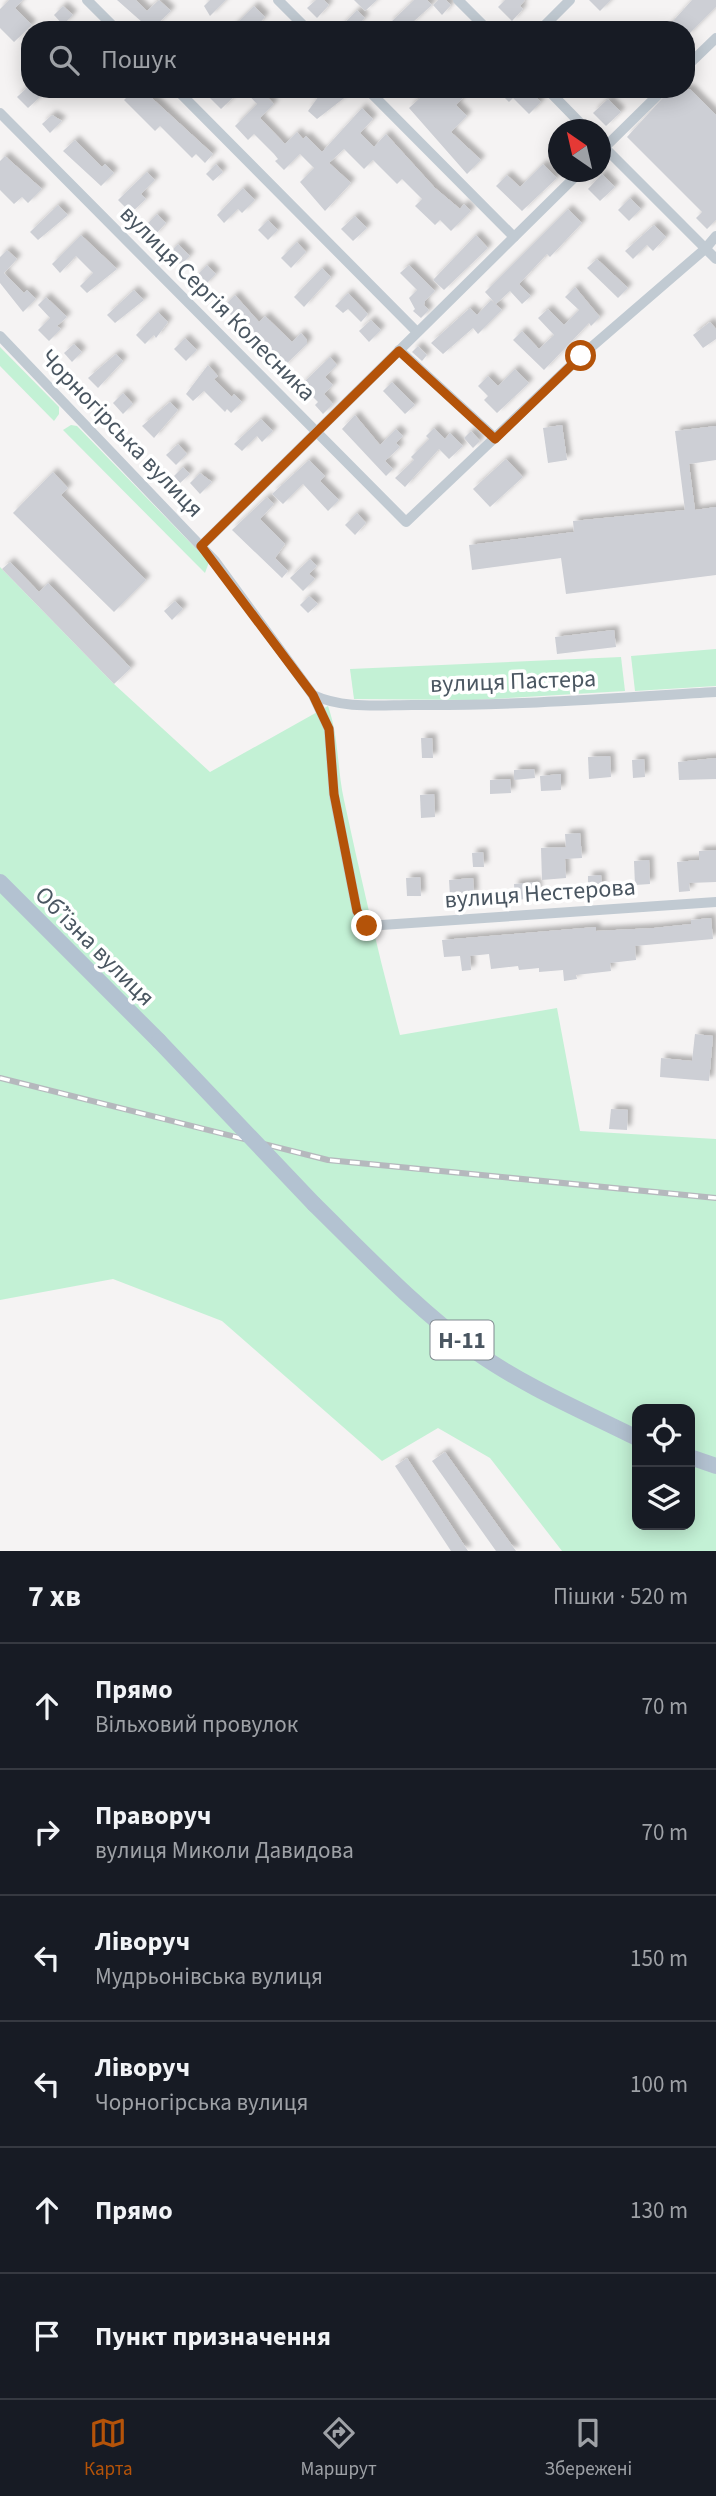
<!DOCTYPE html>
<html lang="uk">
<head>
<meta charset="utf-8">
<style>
  :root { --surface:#171b24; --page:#242831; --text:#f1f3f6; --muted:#9ea1a6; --line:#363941; --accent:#b45309 }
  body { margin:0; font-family:"Source Sans 3",sans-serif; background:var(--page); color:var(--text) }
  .controls { position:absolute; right:21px; bottom:21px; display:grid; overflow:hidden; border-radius:14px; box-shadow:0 4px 18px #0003 }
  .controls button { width:63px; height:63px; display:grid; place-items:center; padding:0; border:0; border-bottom:2px solid var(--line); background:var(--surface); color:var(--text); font:35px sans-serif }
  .compass { position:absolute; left:548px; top:119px; width:63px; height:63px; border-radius:50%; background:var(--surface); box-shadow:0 4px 18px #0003; rotate:326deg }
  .stop { position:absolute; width:21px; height:21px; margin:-16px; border:5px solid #b45309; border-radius:50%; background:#fff }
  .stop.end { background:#b45309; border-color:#fff; box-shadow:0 2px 7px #0008 }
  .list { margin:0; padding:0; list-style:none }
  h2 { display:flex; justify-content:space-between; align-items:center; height:91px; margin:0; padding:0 28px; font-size:30px }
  h2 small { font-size:23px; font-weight:400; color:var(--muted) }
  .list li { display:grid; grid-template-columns:46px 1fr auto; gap:21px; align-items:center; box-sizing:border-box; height:126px; padding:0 28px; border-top:2px solid var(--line) }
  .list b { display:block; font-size:26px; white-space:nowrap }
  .list p { margin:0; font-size:23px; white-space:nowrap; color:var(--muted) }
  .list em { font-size:23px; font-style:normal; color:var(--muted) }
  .icon { flex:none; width:38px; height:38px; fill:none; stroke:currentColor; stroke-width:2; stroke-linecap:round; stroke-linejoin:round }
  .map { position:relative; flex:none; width:716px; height:1551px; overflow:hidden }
  .search { position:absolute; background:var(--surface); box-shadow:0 4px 18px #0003; left:21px; right:21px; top:21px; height:77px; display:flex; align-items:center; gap:18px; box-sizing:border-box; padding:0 24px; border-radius:28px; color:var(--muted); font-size:26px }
  .sheet { height:847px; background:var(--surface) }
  nav { display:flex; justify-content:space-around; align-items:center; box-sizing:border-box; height:98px; border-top:2px solid var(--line); background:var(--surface); font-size:19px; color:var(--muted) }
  nav a { display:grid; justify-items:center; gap:4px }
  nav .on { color:var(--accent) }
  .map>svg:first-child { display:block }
  .green { fill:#c3f1d5; fill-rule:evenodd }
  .building { fill:#cdcfd5; filter:url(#shadow) }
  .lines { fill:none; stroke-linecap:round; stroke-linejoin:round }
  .minor { stroke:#c1cad2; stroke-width:10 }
  .primary { stroke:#b3c2d1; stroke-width:16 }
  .rail-casing { stroke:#b5b8bd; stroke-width:6 }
  .rail { stroke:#fff; stroke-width:3.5; stroke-dasharray:10; stroke-linecap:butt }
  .primary-bridge { stroke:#b3c2d1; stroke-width:16 }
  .route { stroke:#b45309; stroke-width:9 }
  .labels { text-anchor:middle; stroke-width:7; stroke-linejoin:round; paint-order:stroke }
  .shield { fill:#fff; stroke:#808990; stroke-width:2 }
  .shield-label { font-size:23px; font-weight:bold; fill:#4a5661 }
  .street-label { font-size:24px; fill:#4a5661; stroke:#fff }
</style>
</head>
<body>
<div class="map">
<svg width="716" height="1551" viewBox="0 0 716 1551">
  <defs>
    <filter id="shadow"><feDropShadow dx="4.5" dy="-4.5" stdDeviation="2" flood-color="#0004"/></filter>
  </defs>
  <rect width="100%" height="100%" fill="#f5f3f3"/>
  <g class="green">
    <path d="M0,347L59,407V414L54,421L0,366Z"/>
    <path d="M71,425L77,426L209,562L205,573L63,430Z"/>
    <path d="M0,567L114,684L210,772L328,706C339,737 337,768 344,800C361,879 379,957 400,1035L557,1008L580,1131L716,1139V1551H562L490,1458L438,1428L382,1461L222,1321L113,1279L0,1300ZM637,1409H690V1525H637Z"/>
    <path d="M716,649V686L635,691L631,656Z"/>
    <path d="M621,657L625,691L475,700L354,699L350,669Z"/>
  </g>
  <g class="building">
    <path d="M9,0H23L15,8L32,25L14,42L0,28V9Z"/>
    <path d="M117,0H136L147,11L159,0L171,11L151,30Z"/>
    <path d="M210,0H226L210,16L204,6Z"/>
    <path d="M316,0H324L329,5L317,18L307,8Z"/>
    <path d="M354,0H377L365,11Z"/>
    <path d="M414,0H427L432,5L404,30H394L389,24Z"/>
    <path d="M438,0H446L451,5L442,15L433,5Z"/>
    <path d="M505,0H525L520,6L523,9L512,21L498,7Z"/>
    <path d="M589,0H611L600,11Z"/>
    <path d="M692,0H716V7L686,37V30H665Z"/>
    <path d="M63,6L73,15L63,25L54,15Z"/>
    <path d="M254,6L265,17L253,30H230Z"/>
    <path d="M357,10L365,18L353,30H338Z"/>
    <path d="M29,86L40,97L28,108L17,97Z"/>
    <path d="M125,89H142L213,154L205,163L196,154L192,158L160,126L155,131L124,100L130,94Z"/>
    <path d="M219,89H242L221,109L210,98Z"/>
    <path d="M243,89H260L274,104L260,118L285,144L297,132L303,139L306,136L322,152L362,108L373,119L360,133L374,147L386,134L435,188L460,209L464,204L471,211L451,231L440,220L435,225L415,206L422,199L402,179L397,184L373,160L364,169L344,149L329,163L351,183L325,211L300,182L314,168L300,154L284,170L275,161L278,159L274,154L254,134L248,140L235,126L257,104Z"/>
    <path d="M324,89H343L348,95L317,119L308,111Z"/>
    <path d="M430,89H471L456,105L467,116L451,132L481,160L467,174L409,108Z"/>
    <path d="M496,89H528L541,102L529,114L513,98L509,102Z"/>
    <path d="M671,89H690L716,115V220L707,229L696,218L702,212L627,137Z"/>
    <path d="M608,99L621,112L606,126L593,113Z"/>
    <path d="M52,115L62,121L50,133L42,124Z"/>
    <path d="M75,140L102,167L105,164L114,173L101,186L63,151Z"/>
    <path d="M5,156L42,189L28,203L22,197L14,204L0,190V161Z"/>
    <path d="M216,164L223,172L213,181L206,174Z"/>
    <path d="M543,164L557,178L522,211L496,186L507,175L520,187Z"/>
    <path d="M147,172L155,180L141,194L146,199L131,213L118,200Z"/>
    <path d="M602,174L615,187L600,201L588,189Z"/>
    <path d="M243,188L255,200L242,213L238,209L224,223L217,215Z"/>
    <path d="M630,198L641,209L629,221L618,210Z"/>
    <path d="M58,205L68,215L38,240L30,232Z"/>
    <path d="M568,209L582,223L550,257L547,254L519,284L531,296L522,304L510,291L496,304L485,292Z"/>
    <path d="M157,214L166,223L154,236L145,226Z"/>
    <path d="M355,216L367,228L353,241L341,229Z"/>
    <path d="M268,220L278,230L268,240L258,230Z"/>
    <path d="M654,225L666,237L653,251L647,245L633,259L625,251Z"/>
    <path d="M81,235L117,269L87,293L80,286L93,273L76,256L60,273L52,264Z"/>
    <path d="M476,235L488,248L444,290L433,280Z"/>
    <path d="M297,242L306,252L291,268L281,258Z"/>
    <path d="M178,244L190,256L181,265L169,253Z"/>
    <path d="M7,250L17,259L4,273L24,293L27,290L36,299L23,312L0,283V257Z"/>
    <path d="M597,259L628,288L618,298L587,268Z"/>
    <path d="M207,265L216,274L204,286L195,277Z"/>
    <path d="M409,265L435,291L425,301L424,305L429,310L421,318L413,311L415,309L409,298L417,290L400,273Z"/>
    <path d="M322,268L331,277L304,307L294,297Z"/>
    <path d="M575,287L600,317L591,326L589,323L544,370L513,340L522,331L539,349L554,335L538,318L548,309L564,325L579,310L565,297Z"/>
    <path d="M134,290L144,300L115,323L107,315Z"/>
    <path d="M348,293L368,314L361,322L348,309L343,313L335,306Z"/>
    <path d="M235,295L259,322L265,316L292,342L301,333L307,340V344L282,368L235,323L237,321L223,307Z"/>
    <path d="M46,297L67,317L57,326L61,329L49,341L38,330L50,318L38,305Z"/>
    <path d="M491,300L502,310L478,334L473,328L443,354L431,343L470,308L477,315Z"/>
    <path d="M158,312L168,322L156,338L154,335L145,344L136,335Z"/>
    <path d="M371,320L381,330L369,342L359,331Z"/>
    <path d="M710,322L716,329V339L703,348L693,335Z"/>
    <path d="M185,338L197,350L186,361L174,349Z"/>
    <path d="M74,344L82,352L72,362L64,353Z"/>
    <path d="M418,346L427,355L422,361L412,352Z"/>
    <path d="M116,354L123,361L98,388L88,378Z"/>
    <path d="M330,357L337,365L325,377L333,385L324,394L333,404L323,414L315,405L318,402L301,385Z"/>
    <path d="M208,365L218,376L214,379L232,397L234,394L242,402L231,413L227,409L225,412L204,391L193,401L186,394Z"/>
    <path d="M515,369L529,383L497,413L484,400L488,396L478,386L488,376L498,386Z"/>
    <path d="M392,382L415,405L405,414L383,391Z"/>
    <path d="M123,393L133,404L123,414L113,403Z"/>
    <path d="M170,402L178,410L154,438L142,426Z"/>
    <path d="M355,415L380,445L396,429L403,436L396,443L400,447L385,461L393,469L386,476L342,429Z"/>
    <path d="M261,419L273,431L262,442L257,436L242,451L234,444Z"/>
    <path d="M562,425L567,460L548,463L543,428Z"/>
    <path d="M716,426V460L689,464L695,510L716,507V575L566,594L561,558L472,570L469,545L574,532L573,521L685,510L675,431Z"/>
    <path d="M434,428L445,439L450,433L463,446L449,459L439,449L405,487L395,478L414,460L411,457L429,439L426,436Z"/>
    <path d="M471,431L480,441L473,448L464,438Z"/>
    <path d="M178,444L187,454L176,465L166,455Z"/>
    <path d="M506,459L523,477L490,507L473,489Z"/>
    <path d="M309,460L325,476L320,481L339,500L328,511L303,484L283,504L272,494Z"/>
    <path d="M183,467L190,474L180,483L174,476Z"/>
    <path d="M53,472L68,488L61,495L146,580L114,612L13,513Z"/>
    <path d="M200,473L212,482L200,494L190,483Z"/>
    <path d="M267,497L274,504L260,519L285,544L275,558L288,571L282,578L232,530Z"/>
    <path d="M357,513L366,523L355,535L345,525Z"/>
    <path d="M310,559L317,566L309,574L315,579L303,591L290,578Z"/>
    <path d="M10,562L39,592L48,583L131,668L114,684L2,569Z"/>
    <path d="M309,596L318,604L308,613L300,605Z"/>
    <path d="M175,601L183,609L172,620L164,611Z"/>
    <path d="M614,630L616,647L557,654L555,637Z"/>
    <path d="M421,738H432L433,758H422Z"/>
    <path d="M610,756L611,777L589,779L588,757Z"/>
    <path d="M716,758V779L679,780L678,762Z"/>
    <path d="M644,759L645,777L633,778L632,760Z"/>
    <path d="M534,769L535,778L514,780V770Z"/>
    <path d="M561,774V790L541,791L540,776Z"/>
    <path d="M510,779L511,793L490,794V780Z"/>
    <path d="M434,794L435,817L421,818L420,795Z"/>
    <path d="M580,833L582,858L565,859L566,878L542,880L541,848L566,847L565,834Z"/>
    <path d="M716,850V882L689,883L690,891L679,892L677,862L699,860V851Z"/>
    <path d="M483,852L484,867H473L472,853Z"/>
    <path d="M649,860L650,884L635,885L634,861Z"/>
    <path d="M601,875L602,891H588V876Z"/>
    <path d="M420,877L421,896H407L406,878Z"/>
    <path d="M473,878L474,895L450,896L449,880Z"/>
    <path d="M537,882L538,898L515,900L514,884Z"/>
    <path d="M711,918L713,939L635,946L636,960L610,963L611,971L576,975L577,979L564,981L563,970L539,972V968L519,970L518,966L491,969L489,954L470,956L471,970L462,971L460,956L444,957L442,940L596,927V931L654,928L691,924V920Z"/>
    <path d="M695,1034L713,1036L709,1081L660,1077L661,1058L692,1061Z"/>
    <path d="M611,1109L628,1110L627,1130L609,1129Z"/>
    <path d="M445,1452L516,1551H496L432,1461Z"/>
    <path d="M407,1458L468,1551H451L395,1466Z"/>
  </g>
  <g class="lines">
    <g class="minor">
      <path d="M87,0L117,30"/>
      <path d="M278,0L308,30"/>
      <path d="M458,0L488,30"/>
      <path d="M540,30L570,0"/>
      <path d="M686,67L716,38"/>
      <path d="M176,89L417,332"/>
      <path d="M367,89L514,237"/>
      <path d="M547,89L587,130"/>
      <path d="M0,113L406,522L581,356L705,249L716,236"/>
      <path d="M600,143L716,259"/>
      <path d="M601,151L664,89"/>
      <path d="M0,336L215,561L313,695L329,729L334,795L357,911L367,926L716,902"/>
      <path d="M399,350L495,438"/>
      <path d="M201,546L580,172"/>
      <path d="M313,695C343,709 379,705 412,705C513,706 615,698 716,692"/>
    </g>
    <g class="primary">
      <path d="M0,882L159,1041"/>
      <path d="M314,1204C366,1255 417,1309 476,1352C526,1387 583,1411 637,1438"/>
      <path d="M690,1457L716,1466"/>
    </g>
    <defs>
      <path id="rail" d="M0,1078L328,1160L716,1198"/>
    </defs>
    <use href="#rail" class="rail-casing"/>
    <use href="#rail" class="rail"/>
    <path class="primary-bridge" d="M159,1041L314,1204"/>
  </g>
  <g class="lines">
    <path class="route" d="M367,926L357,911L334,794L329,729L313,695L201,546L399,351L495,439L581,356"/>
  </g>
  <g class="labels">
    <rect class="shield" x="430.5" y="1320.5" width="63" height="39" rx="5"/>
    <g class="shield-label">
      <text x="462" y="1348">Н-11</text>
    </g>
    <g class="street-label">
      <text transform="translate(218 303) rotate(45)" y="8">вулиця Сергія Колесника</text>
      <text transform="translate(122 433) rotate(46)" y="8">Чорногірська вулиця</text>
      <text transform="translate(513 681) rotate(-2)" y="8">вулиця Пастера</text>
      <text transform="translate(540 893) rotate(-4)" y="8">вулиця Нестерова</text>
      <text transform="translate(95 946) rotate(45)" y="8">Обʼїзна вулиця</text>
    </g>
  </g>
</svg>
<div class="controls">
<button><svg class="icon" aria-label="locate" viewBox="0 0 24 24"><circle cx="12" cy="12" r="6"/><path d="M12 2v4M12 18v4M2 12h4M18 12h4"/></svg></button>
<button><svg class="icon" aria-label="layers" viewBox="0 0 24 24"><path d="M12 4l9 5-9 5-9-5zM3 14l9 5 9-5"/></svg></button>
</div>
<svg class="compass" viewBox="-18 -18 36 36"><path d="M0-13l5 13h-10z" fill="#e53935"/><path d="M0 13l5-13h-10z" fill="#9ea1a6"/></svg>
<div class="stop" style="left:581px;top:356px"></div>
<div class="stop end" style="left:367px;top:926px"></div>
<div class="search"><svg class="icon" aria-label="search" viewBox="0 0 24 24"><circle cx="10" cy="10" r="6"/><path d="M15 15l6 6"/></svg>Пошук</div>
</div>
<section class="sheet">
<h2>7 хв<small>Пішки · 520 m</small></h2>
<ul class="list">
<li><svg class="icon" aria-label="ahead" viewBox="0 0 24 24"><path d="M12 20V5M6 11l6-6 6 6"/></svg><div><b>Прямо</b><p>Вільховий провулок</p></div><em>70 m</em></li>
<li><svg class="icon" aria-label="right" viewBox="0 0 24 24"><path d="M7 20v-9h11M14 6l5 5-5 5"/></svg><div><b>Праворуч</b><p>вулиця Миколи Давидова</p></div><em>70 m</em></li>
<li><svg class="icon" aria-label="left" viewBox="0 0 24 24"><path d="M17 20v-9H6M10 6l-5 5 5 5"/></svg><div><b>Ліворуч</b><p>Мудрьонівська вулиця</p></div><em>150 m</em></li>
<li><svg class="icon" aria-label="left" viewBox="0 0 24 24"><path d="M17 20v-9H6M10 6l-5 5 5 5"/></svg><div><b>Ліворуч</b><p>Чорногірська вулиця</p></div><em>100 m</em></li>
<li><svg class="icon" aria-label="ahead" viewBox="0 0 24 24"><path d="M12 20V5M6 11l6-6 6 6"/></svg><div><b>Прямо</b></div><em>130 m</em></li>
<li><svg class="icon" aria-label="arrive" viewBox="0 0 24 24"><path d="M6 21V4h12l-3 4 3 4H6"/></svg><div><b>Пункт призначення</b></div></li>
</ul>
</section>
<nav>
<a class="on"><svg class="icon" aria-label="map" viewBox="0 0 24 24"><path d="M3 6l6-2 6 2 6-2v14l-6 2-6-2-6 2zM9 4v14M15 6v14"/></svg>Карта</a>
<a><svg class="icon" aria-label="directions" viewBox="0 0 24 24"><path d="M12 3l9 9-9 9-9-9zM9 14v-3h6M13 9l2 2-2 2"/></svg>Маршрут</a>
<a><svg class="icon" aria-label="saved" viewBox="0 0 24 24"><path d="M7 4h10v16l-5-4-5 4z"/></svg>Збережені</a>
</nav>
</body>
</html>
